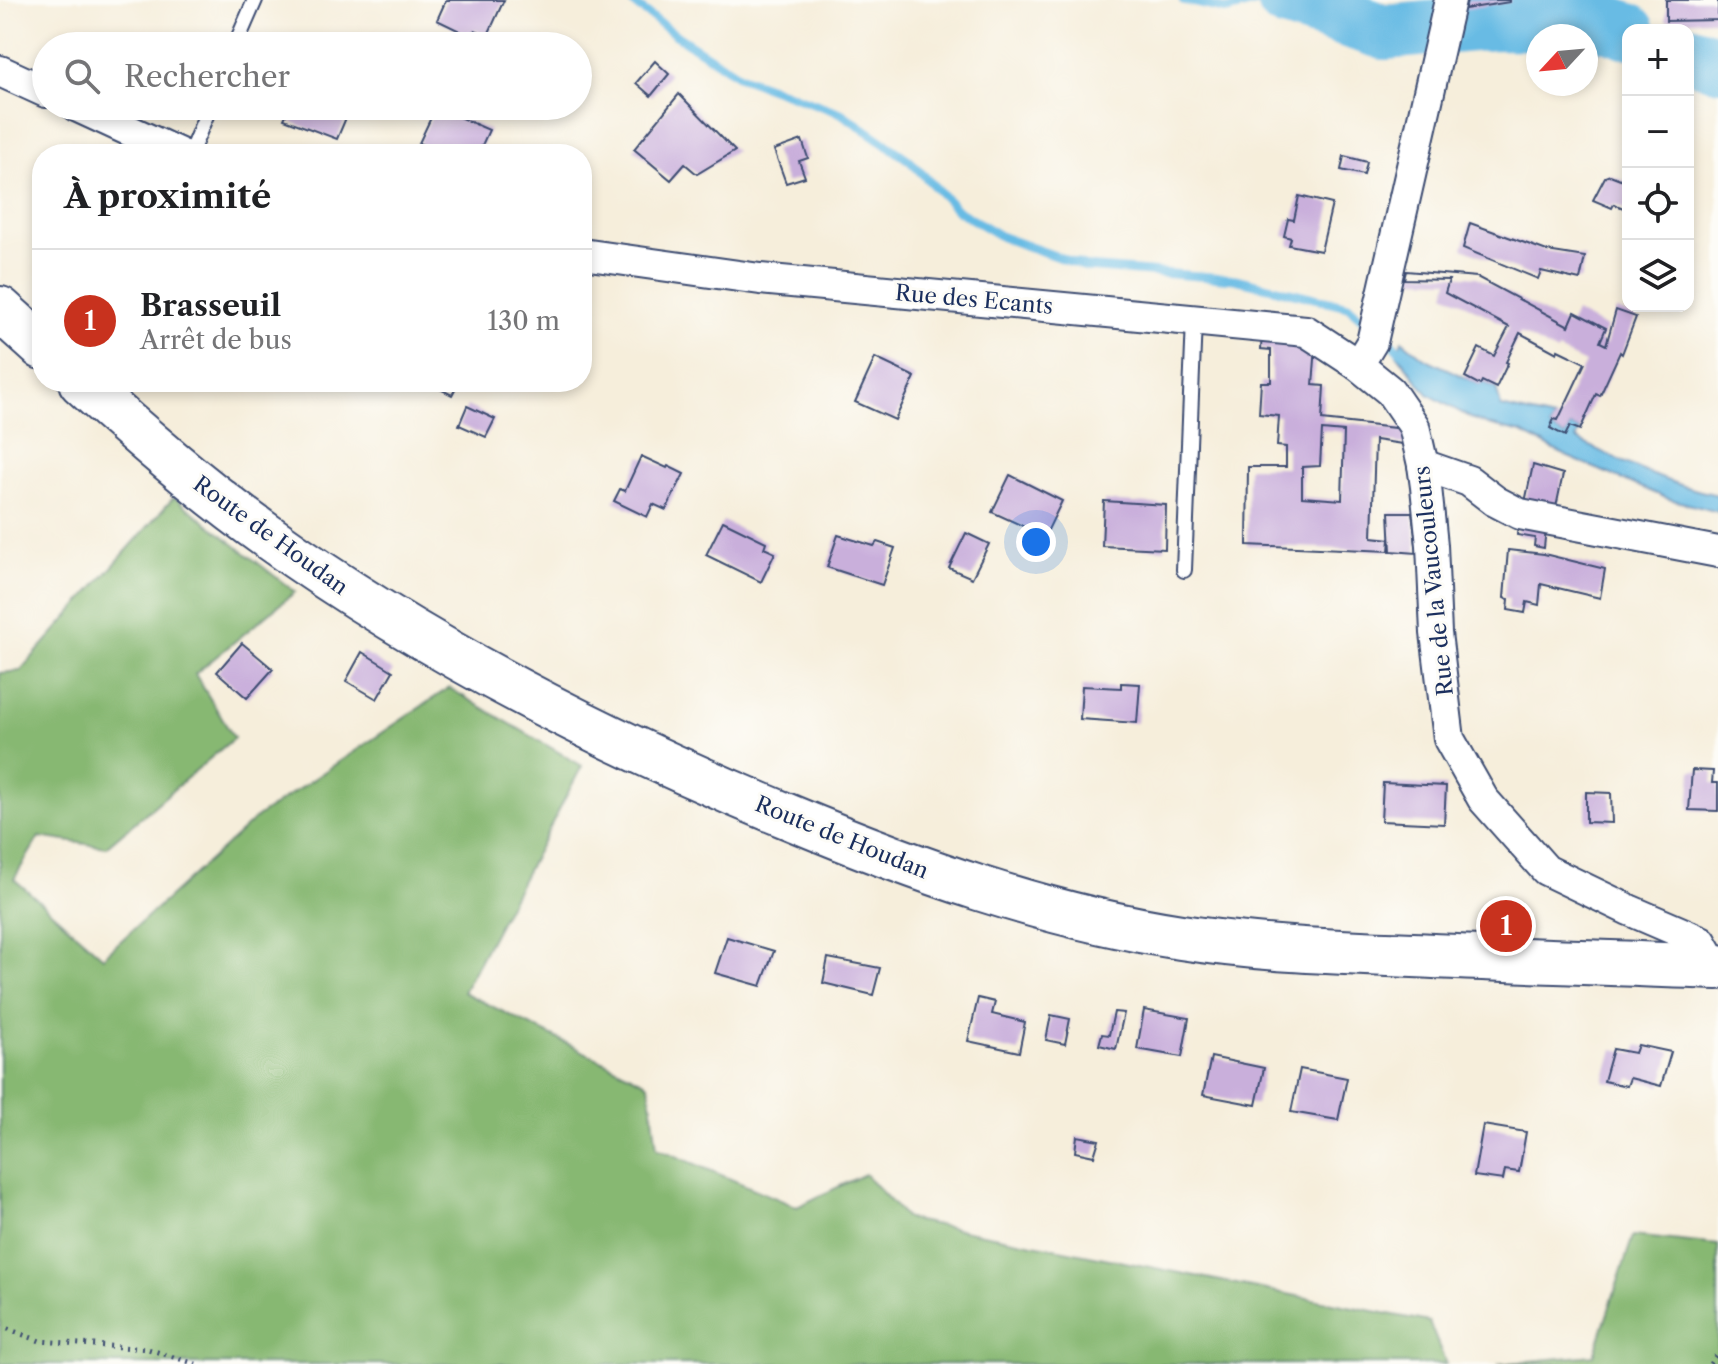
<!DOCTYPE html>
<html lang="fr">
<head>
<meta charset="utf-8">
<style>
  :root { --surface:#fff; --page:#f6f6f6; --text:#202124; --muted:#757577; --line:#e0e0e0; --accent:#c8321e }
  body { margin:0; font-family:"Libre Caslon Text",serif; background:var(--page); color:var(--text) }
  .controls { position:absolute; right:24px; top:24px; display:grid; overflow:hidden; border-radius:16px; box-shadow:0 4px 12px #0003 }
  .controls button { width:72px; height:72px; display:grid; place-items:center; padding:0; border:0; border-bottom:2px solid var(--line); background:var(--surface); color:var(--text); font:40px sans-serif }
  .compass { position:absolute; left:1526px; top:24px; width:72px; height:72px; border-radius:50%; background:var(--surface); box-shadow:0 4px 12px #0003; rotate:244deg }
  .you { position:absolute; left:1036px; top:542px; width:28px; height:28px; margin:-20px; border:6px solid #fff; border-radius:50%; background:#1a73e8; box-shadow:0 0 0 12px #1a73e833 }
  .badge { display:grid; place-items:center; width:52px; height:52px; border-radius:50%; background:var(--accent); color:#fff; font-size:26px; font-weight:700 }
  .pin { position:absolute; translate:-50% -50%; border:4px solid #fff; box-shadow:0 2px 8px #0006 }
  .list { margin:0; padding:0; list-style:none }
  h2 { display:flex; justify-content:space-between; align-items:center; height:104px; margin:0; padding:0 32px; font-size:34px }
  h2 small { font-size:26px; font-weight:400; color:var(--muted) }
  .list li { display:grid; grid-template-columns:52px 1fr auto; gap:24px; align-items:center; box-sizing:border-box; height:144px; padding:0 32px; border-top:2px solid var(--line) }
  .list b { display:block; font-size:30px; white-space:nowrap }
  .list p { margin:0; font-size:26px; white-space:nowrap; color:var(--muted) }
  .list em { font-size:26px; font-style:normal; color:var(--muted) }
  .icon { flex:none; width:44px; height:44px; fill:none; stroke:currentColor; stroke-width:2; stroke-linecap:round; stroke-linejoin:round }
  .map { position:relative; flex:none; width:1718px; height:1364px; overflow:hidden }
  .search { position:absolute; background:var(--surface); box-shadow:0 4px 12px #0003; left:32px; top:32px; width:560px; height:88px; display:flex; align-items:center; gap:20px; box-sizing:border-box; padding:0 28px; border-radius:44px; color:var(--muted); font-size:30px }
  .panel { position:absolute; background:var(--surface); box-shadow:0 4px 12px #0003; left:32px; top:144px; width:560px; height:248px; border-radius:32px }
  .map>svg:first-child { display:block }
  .forest { fill:#87b872; stroke:#517468; stroke-width:2 }
  .water { fill:#68bbe4; stroke:#4275a1; stroke-width:2 }
  .lines { fill:none; stroke-linecap:round; stroke-linejoin:round }
  .stream { stroke:#68bbe4; stroke-width:9 }
  .river { stroke:#68bbe4; stroke-width:56 }
  .building { fill:#c9afdb; fill-rule:evenodd }
  .service-casing { stroke:#3c4c71; stroke-width:18 }
  .minor-casing { stroke:#3c4c71; stroke-width:34 }
  .primary-casing { stroke:#3c4c71; stroke-width:48 }
  .path { stroke:#3c4c71; stroke-width:5; stroke-dasharray:2 6; stroke-linecap:butt }
  .service { stroke:#fff; stroke-width:14 }
  .minor { stroke:#fff; stroke-width:30 }
  .primary { stroke:#fff; stroke-width:44 }
  .labels { text-anchor:middle; stroke-width:6; stroke-linejoin:round; paint-order:stroke }
  .street-label { font-size:22px; fill:#1b2f5e; stroke:#fdfcf7 }
</style>
</head>
<body>
<div class="map">
<svg width="1718" height="1364" viewBox="0 0 1718 1364">
  <rect width="100%" height="100%" fill="#fdfcf7"/>
  <filter id="ink" filterUnits="userSpaceOnUse"><feTurbulence type="fractalNoise" baseFrequency=".0125" numOctaves="2"/><feDisplacementMap in="SourceGraphic" scale="16" xChannelSelector="R" yChannelSelector="G"/><feConvolveMatrix kernelMatrix="1 2 1 2 8 2 1 2 1" color-interpolation-filters="sRGB"/></filter>
  <filter id="wash" filterUnits="userSpaceOnUse"><feTurbulence type="fractalNoise" baseFrequency=".006" numOctaves="4" result="noise"/><feDisplacementMap in="SourceGraphic" scale="32" xChannelSelector="R" yChannelSelector="G"/><feGaussianBlur stdDeviation="1.8" result="paint"/><feColorMatrix in="noise" values="0 0 0 0 0 0 0 0 0 0 0 0 0 0 0 0 0 1.4 0 .05"/><feComposite in="paint" operator="in"/></filter>
  <g filter="url(#wash)">
    <rect width="100%" height="100%" fill="#f6eedb"/>
    <g class="forest">
      <path d="M174,497L295,592L195,674L234,738L106,847L39,837L14,879L103,957L257,817L449,688L582,766L463,992L649,1084L657,1148L797,1207L865,1174L907,1219L1429,1322L1446,1364H0V673L20,671Z"/>
      <path d="M1633,1236L1718,1245V1364H1498L1594,1355Z"/>
    </g>
    <path class="water" d="M1402,340L1424,358L1479,384L1482,381L1496,388L1501,407L1554,419L1550,428L1565,436L1570,426L1580,430L1576,439C1622,462 1667,485 1718,495V512L1669,499L1566,456L1522,433L1488,425L1471,418L1428,394L1397,354Z"/>
    <g class="lines">
      <g class="stream">
        <path d="M629,0L680,38L741,77L841,113L909,160L957,210L1002,237L1086,267L1235,279L1348,306L1407,357"/>
        <path d="M1183,0L1228,10L1265,0"/>
        <path d="M1596,24L1604,0"/>
      </g>
      <g class="river">
        <path d="M1285,0L1385,32L1495,22L1609,24L1628,31"/>
        <path d="M1688,53L1718,63"/>
      </g>
    </g>
    <g id="blocks">
      <g class="building">
        <path d="M446,0H504L488,35L475,30L472,37L437,20Z"/>
        <path d="M1467,0H1510V2L1465,9Z"/>
        <path d="M1666,0H1718V20L1666,21Z"/>
        <path d="M655,61L669,74L651,96L636,83Z"/>
        <path d="M679,94L735,151L697,174L685,164L671,180L634,149Z"/>
        <path d="M290,106H351L337,139L284,119Z"/>
        <path d="M436,107L489,130L478,154H444L419,143Z"/>
        <path d="M802,140L808,158L799,161L805,177L786,183L774,150Z"/>
        <path d="M1344,156L1367,162L1364,175L1341,170Z"/>
        <path d="M1610,175L1628,182V210L1614,204L1612,208L1593,200L1605,177Z"/>
        <path d="M1299,196L1332,204L1321,251L1289,245L1291,238L1284,236L1288,219L1294,220Z"/>
        <path d="M1470,223L1547,251L1585,257L1580,280L1541,271L1538,279L1463,248Z"/>
        <path d="M1406,271L1477,277L1569,326L1575,312L1606,328L1600,342L1606,345L1616,310L1636,317L1622,354L1620,352L1600,396L1596,394L1580,430L1570,426L1565,436L1550,428L1554,419L1558,420L1585,363L1558,350L1557,353L1520,333L1506,362L1508,363L1496,388L1482,381L1480,385L1465,377L1479,348L1494,356L1509,327L1445,293L1449,280L1404,279Z"/>
        <path d="M1262,334L1316,346L1313,385L1324,386L1322,420L1404,429L1409,445L1375,440L1372,537L1390,539L1389,551L1247,545L1248,467H1286V447L1277,446L1279,416L1259,414L1261,382H1271V350L1261,349ZM1322,430L1344,432L1342,500L1302,497V467L1320,466Z"/>
        <path d="M875,358L915,377L895,420L855,402Z"/>
        <path d="M426,382H459L452,395Z"/>
        <path d="M467,406L495,419L486,437L459,425Z"/>
        <path d="M641,456L667,468L668,466L684,474L666,510L653,504L647,517L614,501L620,489L625,491Z"/>
        <path d="M1533,465L1563,474L1555,512L1524,507Z"/>
        <path d="M1010,475L1062,501L1045,536L992,512Z"/>
        <path d="M1104,501L1166,505L1165,549L1102,546Z"/>
        <path d="M1389,512H1412L1417,553L1391,551Z"/>
        <path d="M723,521L766,542L764,548L775,553L761,582L706,555Z"/>
        <path d="M1518,521L1546,527L1544,548L1534,546L1535,538L1517,535Z"/>
        <path d="M966,533L989,544L972,578L949,568Z"/>
        <path d="M838,535L874,546L877,542L895,548L882,585L827,567Z"/>
        <path d="M1508,550L1544,554L1605,569L1600,598L1541,584L1539,605L1527,602L1525,613L1508,610L1509,599L1504,598Z"/>
        <path d="M242,643L273,669L247,698L217,672Z"/>
        <path d="M362,652L393,671L377,699L346,681Z"/>
        <path d="M1121,683L1140,684L1137,723L1080,719L1082,686L1121,688Z"/>
        <path d="M1692,770L1713,771L1712,783H1718V811L1689,810Z"/>
        <path d="M1383,783L1446,786L1444,824L1381,821Z"/>
        <path d="M1586,792L1611,793L1612,823L1586,822Z"/>
        <path d="M727,937L774,951L761,986L715,973Z"/>
        <path d="M828,958L880,968L873,995L823,983Z"/>
        <path d="M978,998L995,1002L992,1014L1025,1022L1019,1052L968,1041Z"/>
        <path d="M1144,1010L1189,1018L1182,1057L1137,1049Z"/>
        <path d="M1114,1012L1124,1013L1116,1049L1099,1045L1102,1034L1109,1035Z"/>
        <path d="M1051,1015L1070,1019L1065,1044L1046,1040Z"/>
        <path d="M1638,1045L1671,1052L1661,1086L1630,1078L1627,1086L1604,1081L1613,1049L1635,1053Z"/>
        <path d="M1211,1057L1264,1068L1256,1105L1203,1095Z"/>
        <path d="M1300,1069L1347,1078L1338,1120L1291,1112Z"/>
        <path d="M1483,1125L1526,1132L1519,1172L1505,1170L1503,1180L1474,1176Z"/>
        <path d="M1077,1136L1099,1140L1094,1156L1075,1152Z"/>
      </g>
    </g>
  </g>
  <g filter="url(#ink)">
    <use href="#blocks" fill-opacity="0" stroke="#3c4c71" stroke-width="2"/>
    <g class="lines">
      <defs>
        <g id="service">
          <path d="M235,46L255,0"/>
          <path d="M190,154L210,106"/>
          <path d="M1184,570L1194,320"/>
        </g>
        <g id="minor">
          <path d="M1450,0L1372,342L1358,365L1390,391L1414,426L1423,465L1426,487L1432,545L1436,633L1449,739L1483,799L1546,870L1629,910L1701,941L1716,967"/>
          <path d="M0,71L46,92"/>
          <path d="M76,106L180,154"/>
          <path d="M582,254L760,279L1306,331L1358,365"/>
          <path d="M1423,465L1469,481L1495,501L1520,514L1718,552"/>
        </g>
        <g id="primary">
          <path d="M0,309L42,347"/>
          <path d="M81,382C140,436 201,489 267,536C427,651 605,741 787,816C914,869 1045,916 1181,937C1258,949 1335,952 1413,955C1515,960 1616,963 1718,967"/>
        </g>
      </defs>
      <use href="#service" class="service-casing"/>
      <use href="#minor" class="minor-casing"/>
      <use href="#primary" class="primary-casing"/>
      <g class="path">
        <path d="M0,1326L40,1341L148,1349L196,1364"/>
        <path d="M1710,1364L1718,1353"/>
      </g>
      <use href="#service" class="service"/>
      <use href="#minor" class="minor"/>
      <use href="#primary" class="primary"/>
    </g>
  </g>
  <g class="labels">
    <g class="street-label">
      <text transform="translate(974 299) rotate(5)" y="8">Rue des Ecants</text>
      <text transform="translate(271 535) rotate(36)" y="8">Route de Houdan</text>
      <text transform="translate(1433 581) rotate(-96)" y="8">Rue de la Vaucouleurs</text>
      <text transform="translate(842 837) rotate(22)" y="8">Route de Houdan</text>
    </g>
  </g>
</svg>
<div class="controls">
<button>+</button>
<button>−</button>
<button><svg class="icon" aria-label="locate" viewBox="0 0 24 24"><circle cx="12" cy="12" r="6"/><path d="M12 2v4M12 18v4M2 12h4M18 12h4"/></svg></button>
<button><svg class="icon" aria-label="layers" viewBox="0 0 24 24"><path d="M12 4l9 5-9 5-9-5zM3 14l9 5 9-5"/></svg></button>
</div>
<svg class="compass" viewBox="-18 -18 36 36"><path d="M0-13l5 13h-10z" fill="#e53935"/><path d="M0 13l5-13h-10z" fill="#757577"/></svg>
<div class="you"></div>
<div class="pin badge" style="left:1506px;top:926px">1</div>
<div class="search"><svg class="icon" aria-label="search" viewBox="0 0 24 24"><circle cx="10" cy="10" r="6"/><path d="M15 15l6 6"/></svg>Rechercher</div>
<section class="panel">
<h2>À proximité<small></small></h2>
<ul class="list">
<li><span class="badge">1</span><div><b>Brasseuil</b><p>Arrêt de bus</p></div><em>130 m</em></li>
</ul>
</section>
</div>
</body>
</html>
